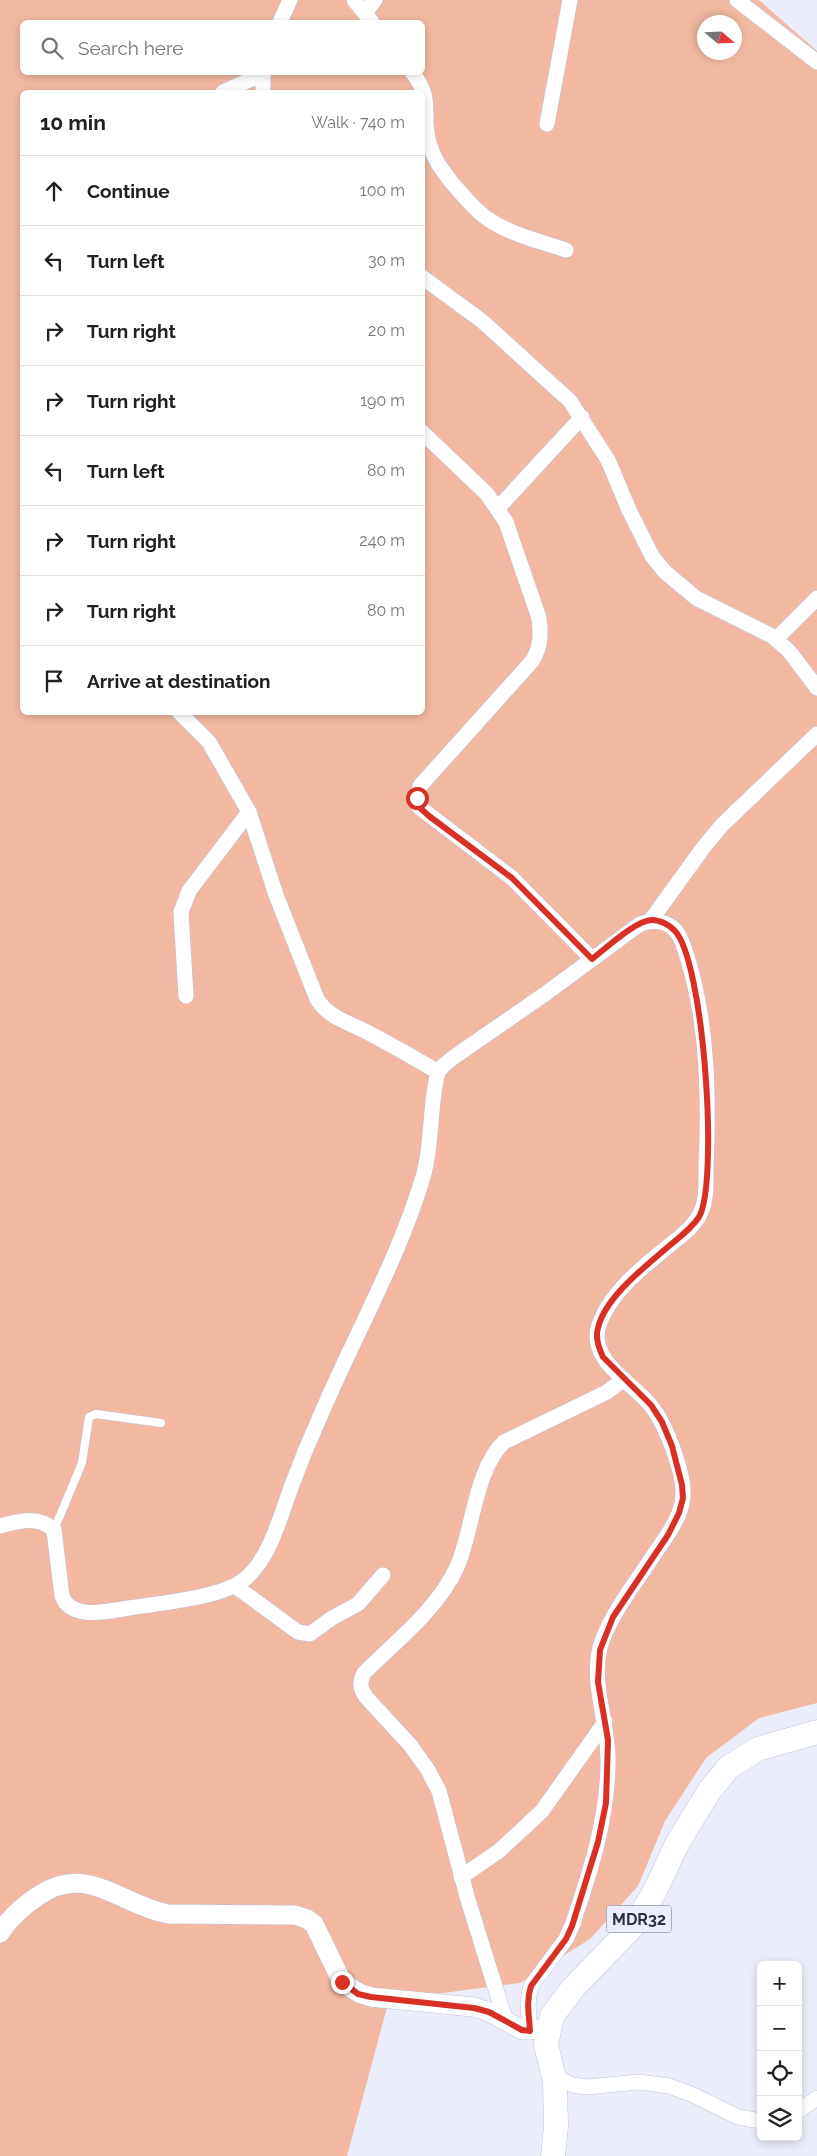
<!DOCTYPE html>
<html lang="en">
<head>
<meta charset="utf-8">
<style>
  :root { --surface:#fff; --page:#f2f2f2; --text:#202124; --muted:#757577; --line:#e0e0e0 }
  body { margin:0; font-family:Raleway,sans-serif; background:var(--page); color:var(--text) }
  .controls { position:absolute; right:15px; bottom:15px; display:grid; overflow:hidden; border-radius:8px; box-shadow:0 2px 8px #0003 }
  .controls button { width:45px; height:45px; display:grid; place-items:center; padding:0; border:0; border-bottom:1px solid var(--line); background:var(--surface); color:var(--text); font:25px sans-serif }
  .compass { position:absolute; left:697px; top:15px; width:45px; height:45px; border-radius:50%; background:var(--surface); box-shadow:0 2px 8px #0003; rotate:109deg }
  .stop { position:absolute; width:15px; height:15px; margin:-11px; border:4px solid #d93025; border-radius:50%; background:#fff }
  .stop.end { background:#d93025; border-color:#fff; box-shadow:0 1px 5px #0008 }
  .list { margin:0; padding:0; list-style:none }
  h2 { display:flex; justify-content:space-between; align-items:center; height:65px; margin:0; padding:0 20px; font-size:21px }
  h2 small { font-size:16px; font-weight:400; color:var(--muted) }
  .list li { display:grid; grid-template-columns:32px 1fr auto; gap:15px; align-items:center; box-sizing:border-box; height:70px; padding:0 20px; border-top:1px solid var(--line) }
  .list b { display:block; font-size:19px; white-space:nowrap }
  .list em { font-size:16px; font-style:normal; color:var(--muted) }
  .icon { flex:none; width:28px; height:28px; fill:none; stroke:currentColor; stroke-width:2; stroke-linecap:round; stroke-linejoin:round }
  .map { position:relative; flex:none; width:817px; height:2156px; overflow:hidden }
  .search { position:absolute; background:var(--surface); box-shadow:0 2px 8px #0003; left:20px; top:20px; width:405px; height:55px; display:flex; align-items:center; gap:12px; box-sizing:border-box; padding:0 18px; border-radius:8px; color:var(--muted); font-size:19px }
  .panel { position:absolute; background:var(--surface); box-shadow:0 2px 8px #0003; left:20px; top:90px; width:405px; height:625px; border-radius:8px }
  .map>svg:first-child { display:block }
  .green { fill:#f2b8a1; fill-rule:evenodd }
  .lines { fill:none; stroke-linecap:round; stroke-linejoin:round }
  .service-casing { stroke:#bbc1de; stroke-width:9 }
  .minor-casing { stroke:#bbc1de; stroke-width:16 }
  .tertiary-casing { stroke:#bbc1de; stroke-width:20 }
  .primary-casing { stroke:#bbc1de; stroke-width:25 }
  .service { stroke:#fff; stroke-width:8 }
  .minor { stroke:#fff; stroke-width:15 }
  .tertiary { stroke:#fff; stroke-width:19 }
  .primary { stroke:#fff; stroke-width:24 }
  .route { stroke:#d93025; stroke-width:6 }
  .labels { text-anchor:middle; stroke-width:4; stroke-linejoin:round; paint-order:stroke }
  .shield { fill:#ebeefa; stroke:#676a75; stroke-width:1 }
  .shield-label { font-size:16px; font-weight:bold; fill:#2f313c }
</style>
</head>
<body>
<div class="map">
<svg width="817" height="2156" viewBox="0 0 817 2156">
  <rect width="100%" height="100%" fill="#ebeefa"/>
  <path class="green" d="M0,0H759L817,51V1703L759,1718L706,1758L665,1821L638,1886L590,1939L520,1983L389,2000L347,2156H0ZM22,22H422V72H22ZM704,22H734V52H704ZM22,92H422V712H22Z"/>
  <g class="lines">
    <defs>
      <path id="service" d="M54,1530L82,1463L89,1417L96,1414L161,1423"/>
      <g id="minor">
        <path d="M354,0L372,22"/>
        <path d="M737,0L817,62"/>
        <path d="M365,13L375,0"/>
        <path d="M280,22L290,0"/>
        <path d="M412,72C433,99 422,110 428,138C432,157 441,169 453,184C464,196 474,210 488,219C511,235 540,241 566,250"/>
        <path d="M223,92L263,74"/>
        <path d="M263,92V72"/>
        <path d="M547,124L570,0"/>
        <path d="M422,277L482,321L570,401L608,460L629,510L652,556L665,572L696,598L772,636L789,651L817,688"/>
        <path d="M422,432L487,494L506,522L539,618C541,635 541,645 533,660L420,786L417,798L419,807L512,878L592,959"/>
        <path d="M497,509L582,417"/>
        <path d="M776,639L817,598"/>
        <path d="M179,712L209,742L249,812L276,895L317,999C329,1018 348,1022 367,1032C391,1045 415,1058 438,1072"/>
        <path d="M651,920L703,848L722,825L817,734"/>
        <path d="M186,996L181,912L189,891L249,812"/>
        <path d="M0,1526C19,1521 38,1515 54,1530L62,1596C71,1621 109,1611 129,1608C160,1603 222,1598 245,1579C271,1557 280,1516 292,1485C300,1463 309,1441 319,1419C353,1338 398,1261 423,1177C433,1143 429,1106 438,1072L443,1066L454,1057L545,994L640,924C652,920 667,920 676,931C683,940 686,953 689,963C708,1028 709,1100 706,1167C706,1182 707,1198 701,1212C694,1227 682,1235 670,1245C644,1266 610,1292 599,1325C587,1361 634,1383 652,1407C666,1425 685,1474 683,1497C681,1518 666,1537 655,1553C637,1581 614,1609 602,1641C588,1680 610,1725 608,1765C607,1821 590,1873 572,1926L566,1939L531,1986C526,2001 529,2015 530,2031"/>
        <path d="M235,1586L298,1632L310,1634L332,1618L358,1604L383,1575"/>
        <path d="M461,1877L499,1851L542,1811L605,1722"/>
        <path d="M506,2022L468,1900L439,1791L428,1770L411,1746L366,1697C360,1688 359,1683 364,1673C397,1640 437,1610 457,1567C473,1531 475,1469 504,1442L607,1392L624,1379"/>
        <path d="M555,2077L573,2085L587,2087L639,2082L669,2086L691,2094L738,2117L761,2121"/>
        <path d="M798,2111L817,2098"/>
      </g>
      <path id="tertiary" d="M0,1933C10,1917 23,1906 38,1896C86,1862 120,1905 168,1914L295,1915L307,1919L314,1924L342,1982L359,1993L371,1997L474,2007L489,2012L522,2030L548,2029"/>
      <path id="primary" d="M553,2156L556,2126L555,2082L546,2045L552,2016L573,1988L636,1923L655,1891L677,1844L692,1819L710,1790L729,1767L758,1749L817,1732"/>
    </defs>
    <use href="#service" class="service-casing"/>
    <use href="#minor" class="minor-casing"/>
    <use href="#tertiary" class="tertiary-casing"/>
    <use href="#primary" class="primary-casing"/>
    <use href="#service" class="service"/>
    <use href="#minor" class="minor"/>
    <use href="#tertiary" class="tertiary"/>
    <use href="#primary" class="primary"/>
  </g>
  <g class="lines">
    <path class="route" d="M342,1982L358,1994L371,1997L474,2008L489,2012L522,2030L530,2031C529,2015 526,2001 531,1986L566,1939L572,1926L598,1842L606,1803L608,1740L598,1682L600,1650L613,1617L668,1535L679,1513L683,1498L682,1485L672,1446L662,1422L651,1405L603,1357C599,1348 595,1338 598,1328C605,1297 646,1266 669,1246C680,1237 691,1229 699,1217C719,1182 704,962 675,931C670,925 660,920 652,920C636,920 605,949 592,959L512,878L429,816L419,807L417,798"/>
  </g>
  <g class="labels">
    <rect class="shield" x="606.5" y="1905.5" width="65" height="27" rx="4"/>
    <g class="shield-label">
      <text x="639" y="1925">MDR32</text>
    </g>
  </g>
</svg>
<div class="controls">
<button>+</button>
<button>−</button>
<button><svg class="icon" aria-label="locate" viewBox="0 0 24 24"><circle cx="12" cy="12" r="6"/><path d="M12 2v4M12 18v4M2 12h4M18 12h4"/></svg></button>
<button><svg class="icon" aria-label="layers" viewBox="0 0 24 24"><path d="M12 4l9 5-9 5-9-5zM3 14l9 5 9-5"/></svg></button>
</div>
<svg class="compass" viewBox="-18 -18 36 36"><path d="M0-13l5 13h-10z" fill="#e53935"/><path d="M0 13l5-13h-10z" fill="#757577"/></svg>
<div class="stop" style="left:417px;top:798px"></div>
<div class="stop end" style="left:342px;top:1982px"></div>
<div class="search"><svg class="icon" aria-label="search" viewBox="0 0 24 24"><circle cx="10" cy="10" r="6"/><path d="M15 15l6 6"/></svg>Search here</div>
<section class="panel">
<h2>10 min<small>Walk · 740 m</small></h2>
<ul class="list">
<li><svg class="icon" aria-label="ahead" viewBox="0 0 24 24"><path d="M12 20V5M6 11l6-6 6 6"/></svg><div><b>Continue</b></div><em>100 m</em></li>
<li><svg class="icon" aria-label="left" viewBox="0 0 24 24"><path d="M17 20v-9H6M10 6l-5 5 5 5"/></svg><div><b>Turn left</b></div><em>30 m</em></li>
<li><svg class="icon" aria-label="right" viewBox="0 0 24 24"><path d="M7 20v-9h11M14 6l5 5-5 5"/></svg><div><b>Turn right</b></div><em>20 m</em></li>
<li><svg class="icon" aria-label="right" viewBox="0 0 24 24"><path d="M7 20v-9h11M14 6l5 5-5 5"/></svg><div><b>Turn right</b></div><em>190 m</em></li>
<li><svg class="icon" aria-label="left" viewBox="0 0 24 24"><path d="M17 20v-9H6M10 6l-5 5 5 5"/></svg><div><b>Turn left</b></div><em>80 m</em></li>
<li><svg class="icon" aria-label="right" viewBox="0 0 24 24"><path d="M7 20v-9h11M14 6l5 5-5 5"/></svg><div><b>Turn right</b></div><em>240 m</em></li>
<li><svg class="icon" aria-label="right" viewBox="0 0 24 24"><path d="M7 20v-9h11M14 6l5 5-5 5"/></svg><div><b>Turn right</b></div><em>80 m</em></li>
<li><svg class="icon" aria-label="arrive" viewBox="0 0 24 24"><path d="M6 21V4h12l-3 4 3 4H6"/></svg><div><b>Arrive at destination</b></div></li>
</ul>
</section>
</div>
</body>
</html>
